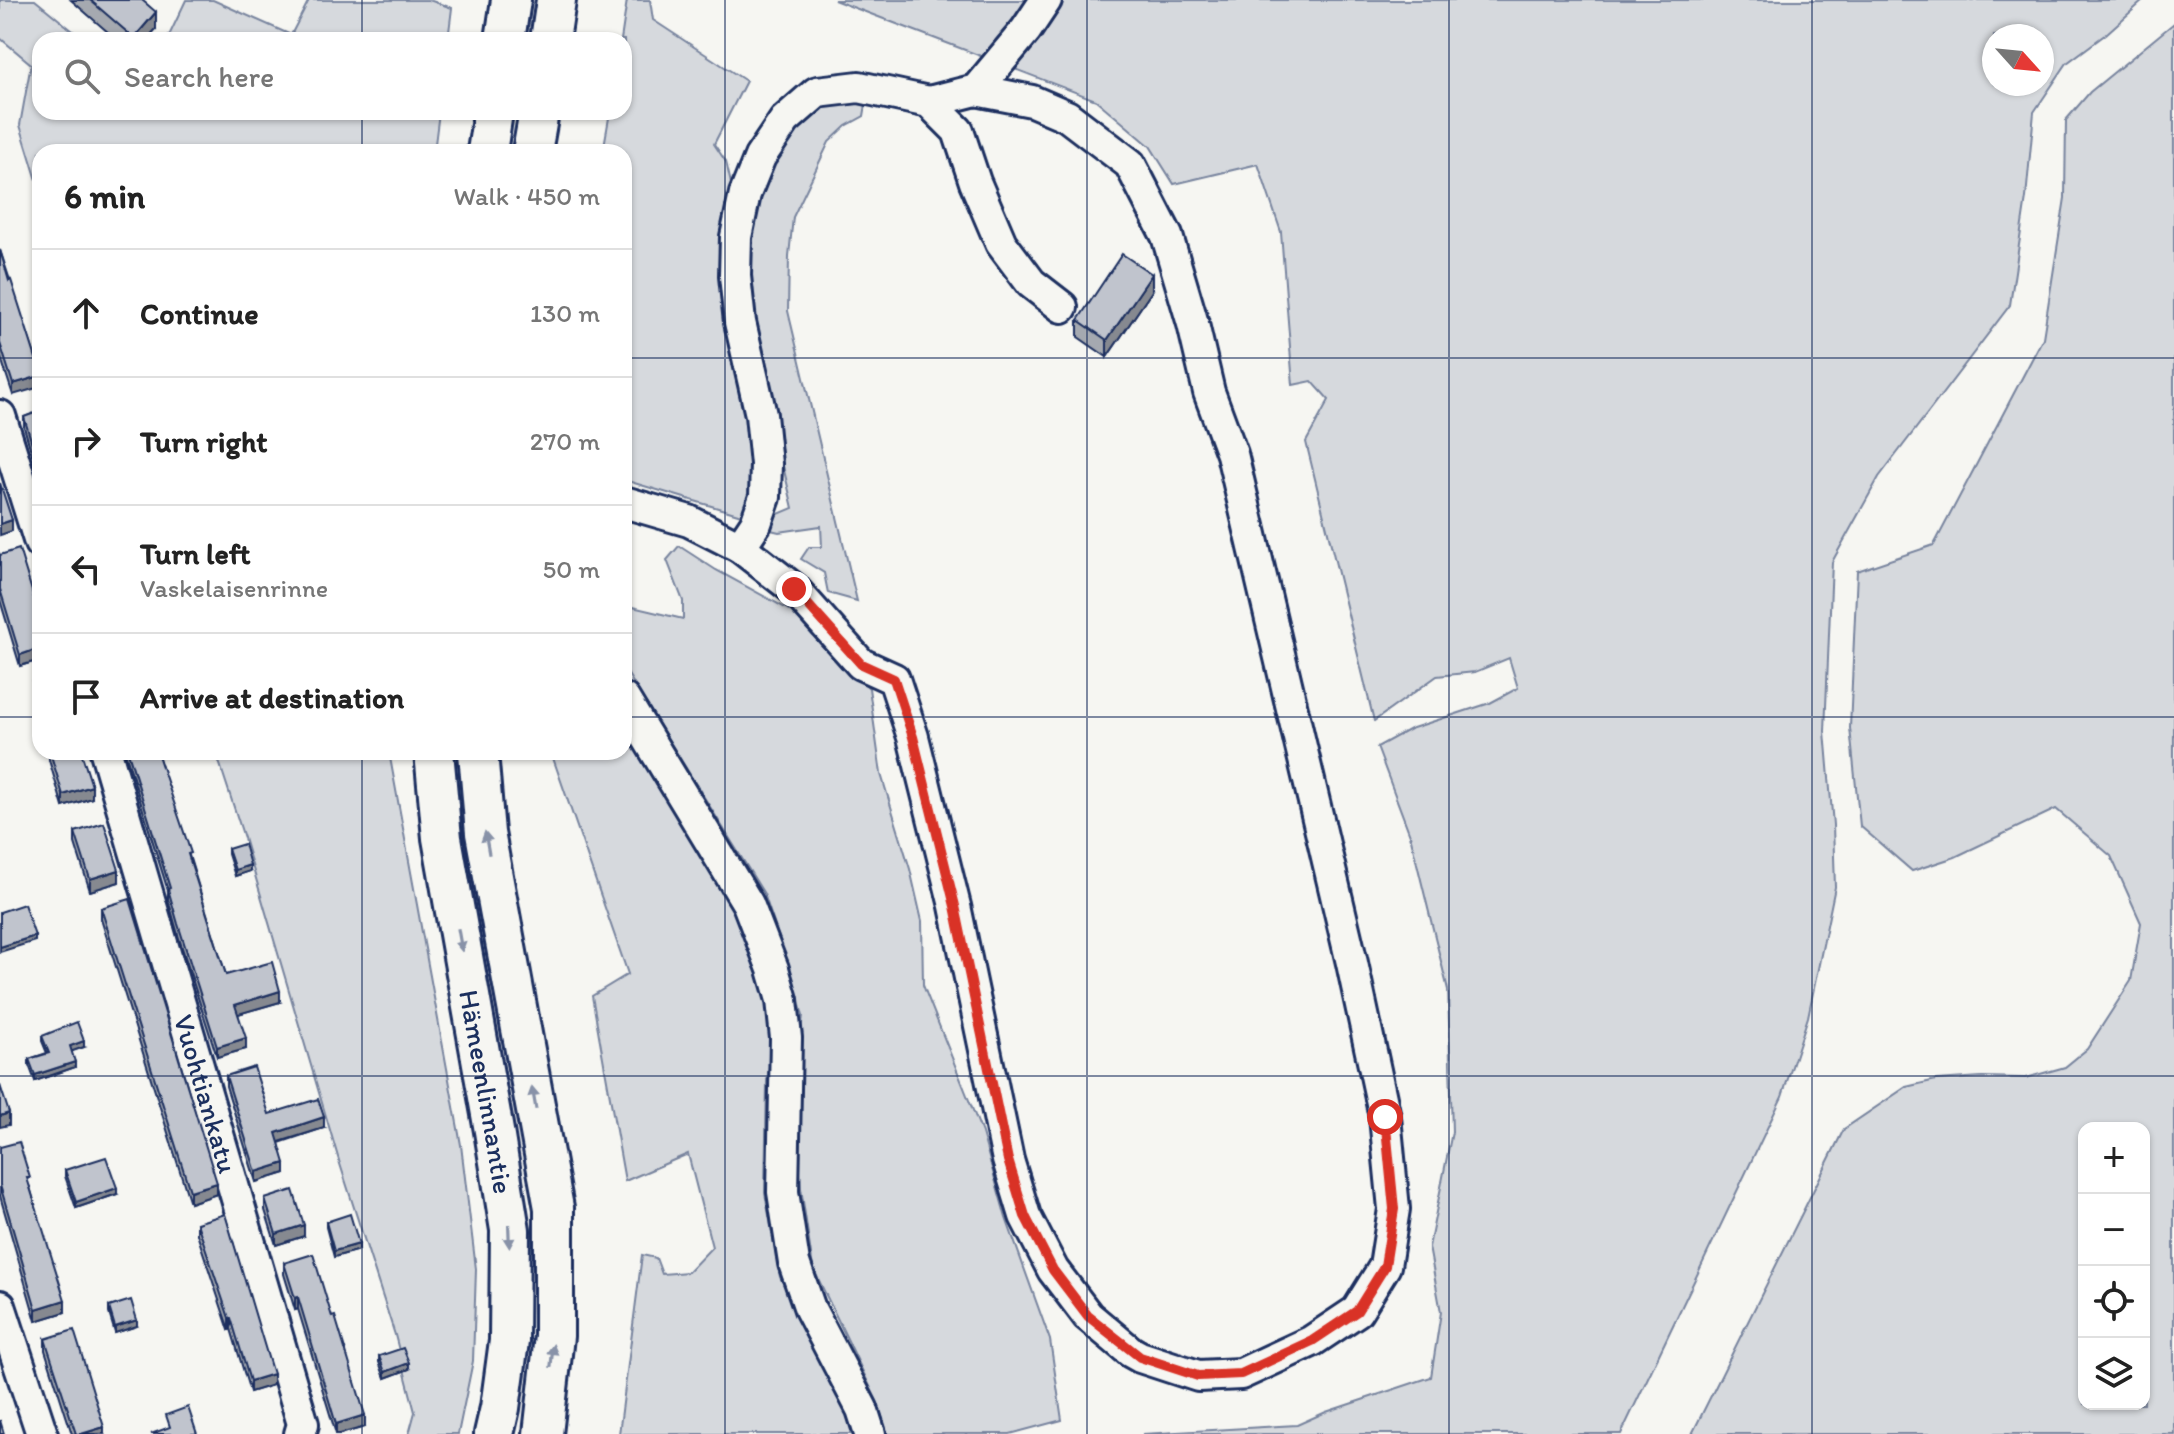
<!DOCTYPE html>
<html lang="en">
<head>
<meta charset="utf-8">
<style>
  :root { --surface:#fff; --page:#f2f2f2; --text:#222; --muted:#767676; --line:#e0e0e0 }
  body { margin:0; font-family:Itim,sans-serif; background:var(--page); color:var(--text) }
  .controls { position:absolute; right:24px; bottom:24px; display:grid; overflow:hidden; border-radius:16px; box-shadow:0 2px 6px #0004 }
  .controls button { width:72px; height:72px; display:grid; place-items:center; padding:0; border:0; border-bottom:2px solid var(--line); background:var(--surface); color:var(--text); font:40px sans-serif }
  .compass { position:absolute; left:1982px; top:24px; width:72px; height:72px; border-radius:50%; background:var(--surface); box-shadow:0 2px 6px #0004; rotate:117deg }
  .stop { position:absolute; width:24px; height:24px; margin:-18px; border:6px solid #d93025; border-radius:50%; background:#fff }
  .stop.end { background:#d93025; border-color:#fff; box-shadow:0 2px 8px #0008 }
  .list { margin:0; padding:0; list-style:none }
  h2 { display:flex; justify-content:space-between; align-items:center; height:104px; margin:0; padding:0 32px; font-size:34px }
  h2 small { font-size:26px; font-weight:400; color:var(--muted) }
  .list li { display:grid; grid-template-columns:52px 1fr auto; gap:24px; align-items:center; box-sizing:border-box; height:128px; padding:0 32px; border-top:2px solid var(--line) }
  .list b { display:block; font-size:30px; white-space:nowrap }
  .list p { margin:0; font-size:26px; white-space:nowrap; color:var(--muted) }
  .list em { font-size:26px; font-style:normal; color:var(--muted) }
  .icon { flex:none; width:44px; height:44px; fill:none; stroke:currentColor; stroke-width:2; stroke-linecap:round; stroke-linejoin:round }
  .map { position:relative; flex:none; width:2174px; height:1434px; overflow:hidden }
  .search { position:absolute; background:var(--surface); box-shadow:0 2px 6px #0004; left:32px; top:32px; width:600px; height:88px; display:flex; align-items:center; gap:20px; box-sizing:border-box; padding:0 28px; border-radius:24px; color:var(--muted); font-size:30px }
  .panel { position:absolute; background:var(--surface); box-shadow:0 2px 6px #0004; left:32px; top:144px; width:600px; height:616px; border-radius:24px }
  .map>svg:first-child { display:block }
  .green { fill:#d6d9dd; stroke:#78849e; stroke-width:2; fill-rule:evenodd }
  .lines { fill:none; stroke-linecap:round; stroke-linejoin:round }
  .minor-casing { stroke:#1b2f5e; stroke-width:36 }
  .major-casing { stroke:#1b2f5e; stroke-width:44 }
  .minor { stroke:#f6f6f2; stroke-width:30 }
  .major { stroke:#f6f6f2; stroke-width:38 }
  .wall { fill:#a5a9b0; stroke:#1b2f5e; stroke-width:2 }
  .shaded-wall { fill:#868990; stroke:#1b2f5e; stroke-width:2 }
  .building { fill:#c0c4cd; stroke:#1b2f5e; stroke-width:2 }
  .oneway { fill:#8892a8 }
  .route { stroke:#d93025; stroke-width:10 }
  .grid { fill:none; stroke:#1b2f5e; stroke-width:2; stroke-opacity:0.55 }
  .labels { text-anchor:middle; stroke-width:6; stroke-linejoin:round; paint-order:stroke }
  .street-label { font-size:28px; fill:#1b2f5e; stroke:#f6f6f2 }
</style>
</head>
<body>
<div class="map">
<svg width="2174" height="1434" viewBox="0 0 2174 1434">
  <rect width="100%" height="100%" fill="#f6f6f2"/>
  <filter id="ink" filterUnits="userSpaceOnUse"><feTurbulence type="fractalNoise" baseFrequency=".0125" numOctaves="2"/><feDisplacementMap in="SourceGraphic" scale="16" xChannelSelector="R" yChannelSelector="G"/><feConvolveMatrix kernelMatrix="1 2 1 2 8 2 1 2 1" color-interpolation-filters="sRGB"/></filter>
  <g filter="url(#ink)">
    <g class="green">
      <path d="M0,0H35L84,40H40V112H439L434,152H40V190L20,125L31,64L0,38Z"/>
      <path d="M186,0H213L291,35L309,0H429L452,8L448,40H167Z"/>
      <path d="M627,0H650L653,20L746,81L714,144L726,162L733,192L719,266L724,318L745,411L756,454L754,501L745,516L624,480V152H603L610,112H624V40H621Z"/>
      <path d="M834,0H2144L2106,34L2067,63L2034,112L2026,198L2010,305L1879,477L1832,562L1825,731L1833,825L1835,887L1808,1017L1782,1097L1621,1434H1142L1297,1425L1326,1412L1431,1377L1441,1312L1429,1247L1452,1132L1448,990L1410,835L1377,747L1410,729L1490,703L1518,688L1509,658L1475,672L1437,676L1374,721L1306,442L1329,400L1312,381L1293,385L1281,232L1258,164L1174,184L1150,146L1096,100ZM1994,36H2042V84H1994Z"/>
      <path d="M2174,23V1434H1692L1844,1129L1906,1087L1936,1080L1982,1077L2026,1078L2065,1067L2087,1049L2131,981L2141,923L2111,856L2056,809L1955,857L1912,871L1860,826L1850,728L1857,571L1934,545L2043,338L2065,198L2066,120L2090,92ZM2144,1128V1404H2084V1128Z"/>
      <path d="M867,99L864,116L846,126L829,142L793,217L789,256L788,311L857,601L828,593L824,573L801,559L809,547H822L821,526L779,532L767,529L776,515L793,508L747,315L740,253L770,155L813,102Z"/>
      <path d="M679,546L716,570L791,611L869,688L881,774L910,869L922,921L923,985L982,1133L1006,1218L1050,1340L1062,1420L1010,1434H887L878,1403L813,1268L801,1188L794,1081L803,1016L791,973L764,894L624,668V605L683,619V601L667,560Z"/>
      <path d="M624,725L739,911L776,1016L767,1081L765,1193L780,1277L851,1422L852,1434H619L642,1255L656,1258L662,1274L688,1272L712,1247L688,1154L625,1181L592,996L628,974L552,755V752H624Z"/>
      <path d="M216,752H389L461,1145L476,1269L473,1361L458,1434H409L415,1412L395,1335L340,1164L244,838Z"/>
    </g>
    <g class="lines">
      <defs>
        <g id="minor">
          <path d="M929,102L976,90L1026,30L1046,0"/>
          <path d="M0,416L40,543"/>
          <path d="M624,502L689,521L740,547L794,589L861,664L894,679L913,737L955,906L1008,1160L1025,1216L1053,1270L1088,1316L1131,1352L1140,1357L1198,1376L1241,1374L1312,1341L1357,1311L1385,1266L1394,1209L1385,1117L1352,963L1232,454L1209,392L1193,324L1167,236L1130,164L1067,116L1032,101L976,90"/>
          <path d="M740,547L756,523L765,497L766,464L761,415L740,322L735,276L736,237L745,194L760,157L785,120L817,92L859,87L929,102L958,131L975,182L1001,243L1031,283L1062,307"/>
          <path d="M624,699L748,904L773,969L782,1000L786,1038L783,1192L794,1263L810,1309L862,1409L870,1434"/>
          <path id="s1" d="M106,752L303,1424L300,1434"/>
          <path d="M0,1306L42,1434"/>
        </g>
        <g id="major">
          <path d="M505,40L511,0"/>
          <path d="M550,40L556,0"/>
          <path d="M487,152L493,112"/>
          <path d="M532,152L539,112"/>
          <path id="s2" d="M434,752L442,838L494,1131L510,1230L509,1341L500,1408L494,1434"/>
          <path d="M478,752L485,833L554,1208V1336L543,1434"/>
        </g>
      </defs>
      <use href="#minor" class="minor-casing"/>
      <use href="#major" class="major-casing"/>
      <use href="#minor" class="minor"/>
      <use href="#major" class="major"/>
    </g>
    <g class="wall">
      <path d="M71,0H142L156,29L146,40H117Z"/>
      <path d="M0,250L40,371L13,395L0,355Z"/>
      <path d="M1152,291L1107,357L1078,337V320Z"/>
      <path d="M40,411V481L24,427V417Z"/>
      <path d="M0,555L40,617V660L20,666L0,600Z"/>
      <path d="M40,679V717L32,693V681Z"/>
      <path d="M49,752H81L92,798L63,807L49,760Z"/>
      <path d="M125,752H157L226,975L280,1002L238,1014L246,1049L217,1057L178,935L168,899V891Z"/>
      <path d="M75,832L119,882L90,891L75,843Z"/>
      <path d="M228,849L250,871L235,876L228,854Z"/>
      <path d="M101,908L217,1194L190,1203L101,919Z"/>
      <path d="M42,1036L84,1047L71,1051L75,1067L35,1081L29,1065V1059L47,1053L42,1041Z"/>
      <path d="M226,1076L269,1114L324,1128L279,1143L285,1173L256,1182L226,1086Z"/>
      <path d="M0,1147L30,1187L65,1312L36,1321L0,1196Z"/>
      <path d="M65,1170L117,1194L76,1208L65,1176Z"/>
      <path d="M265,1199L304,1236L276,1245L265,1210Z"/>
      <path d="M326,1222L359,1250L334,1257L326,1227Z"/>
      <path d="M197,1223L273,1385L250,1392L231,1329L229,1330L197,1234Z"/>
      <path d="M284,1263L332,1317L365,1427L340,1434H336L298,1309L295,1310L284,1274Z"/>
      <path d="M109,1307L137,1326L115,1333L109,1313Z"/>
      <path d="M45,1339L104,1434H72L45,1350Z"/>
      <path d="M379,1356L409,1369L385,1378L379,1362Z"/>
    </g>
    <g class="shaded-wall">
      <path d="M156,12V29L146,40H134V38Z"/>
      <path d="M1152,274V291L1107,357V340Z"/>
      <path d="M40,376V387L13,395V384Z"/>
      <path d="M12,520V531L0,535V524Z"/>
      <path d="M40,648V660L20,666V655Z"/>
      <path d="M92,786V798L63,807V795Z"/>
      <path d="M250,865V871L235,876V870Z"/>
      <path d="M119,870V882L90,891V879Z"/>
      <path d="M35,936V941L0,952V947Z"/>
      <path d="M280,991V1002L235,1015V1005Z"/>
      <path d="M246,1038V1049L217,1057V1047Z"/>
      <path d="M84,1041V1047L70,1052V1046Z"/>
      <path d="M75,1062V1067L35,1081V1075Z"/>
      <path d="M9,1113V1125L0,1127V1116Z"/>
      <path d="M324,1117V1128L276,1143V1133Z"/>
      <path d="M285,1163V1173L256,1182V1172Z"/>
      <path d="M217,1183V1194L190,1203V1191Z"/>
      <path d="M117,1188V1194L76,1208V1202Z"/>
      <path d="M304,1225V1236L276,1245V1234Z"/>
      <path d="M359,1244V1250L334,1257V1251Z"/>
      <path d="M298,1297V1309L295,1310V1298Z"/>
      <path d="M65,1300V1312L36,1321V1309Z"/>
      <path d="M229,1318H231V1329L229,1330Z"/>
      <path d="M137,1320V1326L115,1333V1327Z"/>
      <path d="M409,1363V1369L385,1378V1372Z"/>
      <path d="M273,1374V1385L250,1392V1381Z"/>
      <path d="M365,1415V1427L340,1434H336V1424Z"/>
      <path d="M104,1427V1434H81Z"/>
    </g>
    <g class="building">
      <path d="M90,0H142L156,12L134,38Z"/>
      <path d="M0,250L9,281L11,280L40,371V376L13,384L0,343Z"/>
      <path d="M1122,254L1152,274L1107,340L1078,320Z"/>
      <path d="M40,411V470L24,417Z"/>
      <path d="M0,483L12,520L0,524Z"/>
      <path d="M19,549L40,617V648L20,655L0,589V555Z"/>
      <path d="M40,679V706L32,681Z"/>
      <path d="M50,752H81L92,786L63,795Z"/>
      <path d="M128,752H157L191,853L188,854L226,975L272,962L280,991L235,1005L246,1038L217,1047L178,924L168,889L170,888Z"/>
      <path d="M104,823L119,870L90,879L75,832Z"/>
      <path d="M244,844L250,865L235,870L228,849Z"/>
      <path d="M130,899L217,1183L190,1191L101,908Z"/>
      <path d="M24,904L35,936L0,947V912Z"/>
      <path d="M77,1022L84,1041L70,1046L75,1062L35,1075L29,1059L49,1053L42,1036Z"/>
      <path d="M254,1067L269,1114L318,1099L324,1117L276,1133L285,1163L256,1172L226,1076Z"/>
      <path d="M0,1085L9,1113L0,1116Z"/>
      <path d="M19,1142L30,1178H27L65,1300L36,1309L0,1185V1147Z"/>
      <path d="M106,1157L117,1188L76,1202L65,1170Z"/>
      <path d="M293,1190L304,1225L276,1234L265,1199Z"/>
      <path d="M225,1214L273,1374L250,1381L231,1318H229L197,1223Z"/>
      <path d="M350,1214L359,1244L334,1251L326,1222Z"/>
      <path d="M313,1254L332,1317L335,1316L365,1415L336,1424L298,1297L295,1298L284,1263Z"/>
      <path d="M131,1300L137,1320L115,1327L109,1307Z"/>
      <path d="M74,1330L104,1427L81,1434H76L45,1339Z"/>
      <path d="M403,1348L409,1363L385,1372L379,1356Z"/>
      <path d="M188,1407L197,1434H151L170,1427L166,1415Z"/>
      <path d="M0,1420L4,1434H0Z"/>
    </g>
    <defs><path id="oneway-solid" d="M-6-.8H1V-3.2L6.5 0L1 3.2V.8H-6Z" transform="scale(2)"/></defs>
    <g class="oneway">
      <use href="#oneway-solid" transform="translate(487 843) rotate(-100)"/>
      <use href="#oneway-solid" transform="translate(460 940) rotate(80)"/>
      <use href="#oneway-solid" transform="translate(534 1098) rotate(-100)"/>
      <use href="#oneway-solid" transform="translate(509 1236) rotate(88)"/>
      <use href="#oneway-solid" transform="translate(552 1356) rotate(-84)"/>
    </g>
  </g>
  <g class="lines" filter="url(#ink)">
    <path class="route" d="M794,589L861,664L894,679L913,737L955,906L1008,1160L1025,1216L1053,1270L1088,1316L1140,1357L1198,1376L1241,1374L1312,1341L1357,1311L1385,1266L1394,1209L1385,1117"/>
  </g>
  <path class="grid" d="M362,0V40M725,0V1434M1087,0V1434M1449,0V1434M1812,0V1434M362,112V152M0,358H40M624,358H2174M0,717H40M624,717H2174M362,752V1434M0,1076H2174"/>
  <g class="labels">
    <g class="street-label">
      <text dy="10" stroke="none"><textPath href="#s1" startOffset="356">Vuohtiankatu</textPath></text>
      <text dy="10" stroke="none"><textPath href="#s2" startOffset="344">Hämeenlinnantie</textPath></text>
    </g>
  </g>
</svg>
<div class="controls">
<button>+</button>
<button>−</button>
<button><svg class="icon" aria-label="locate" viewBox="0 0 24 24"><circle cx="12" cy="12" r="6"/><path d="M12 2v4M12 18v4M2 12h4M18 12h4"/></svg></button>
<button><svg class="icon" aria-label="layers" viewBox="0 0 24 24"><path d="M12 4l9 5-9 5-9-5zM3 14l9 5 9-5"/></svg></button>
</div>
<svg class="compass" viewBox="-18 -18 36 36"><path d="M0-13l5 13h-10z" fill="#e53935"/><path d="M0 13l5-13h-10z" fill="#767676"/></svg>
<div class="stop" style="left:1385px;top:1117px"></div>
<div class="stop end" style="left:794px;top:589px"></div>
<div class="search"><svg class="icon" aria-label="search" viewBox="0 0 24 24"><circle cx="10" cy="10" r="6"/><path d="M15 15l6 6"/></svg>Search here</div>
<section class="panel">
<h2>6 min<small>Walk · 450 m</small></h2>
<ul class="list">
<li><svg class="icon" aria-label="ahead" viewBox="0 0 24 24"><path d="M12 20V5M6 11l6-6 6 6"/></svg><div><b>Continue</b></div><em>130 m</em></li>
<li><svg class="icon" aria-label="right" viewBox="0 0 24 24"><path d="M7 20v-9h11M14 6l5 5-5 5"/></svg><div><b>Turn right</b></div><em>270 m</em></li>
<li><svg class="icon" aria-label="left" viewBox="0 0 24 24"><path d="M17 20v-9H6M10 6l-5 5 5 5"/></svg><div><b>Turn left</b><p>Vaskelaisenrinne</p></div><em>50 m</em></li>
<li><svg class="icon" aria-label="arrive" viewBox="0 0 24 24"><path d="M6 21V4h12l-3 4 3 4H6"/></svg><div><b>Arrive at destination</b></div></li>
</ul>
</section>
</div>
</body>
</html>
